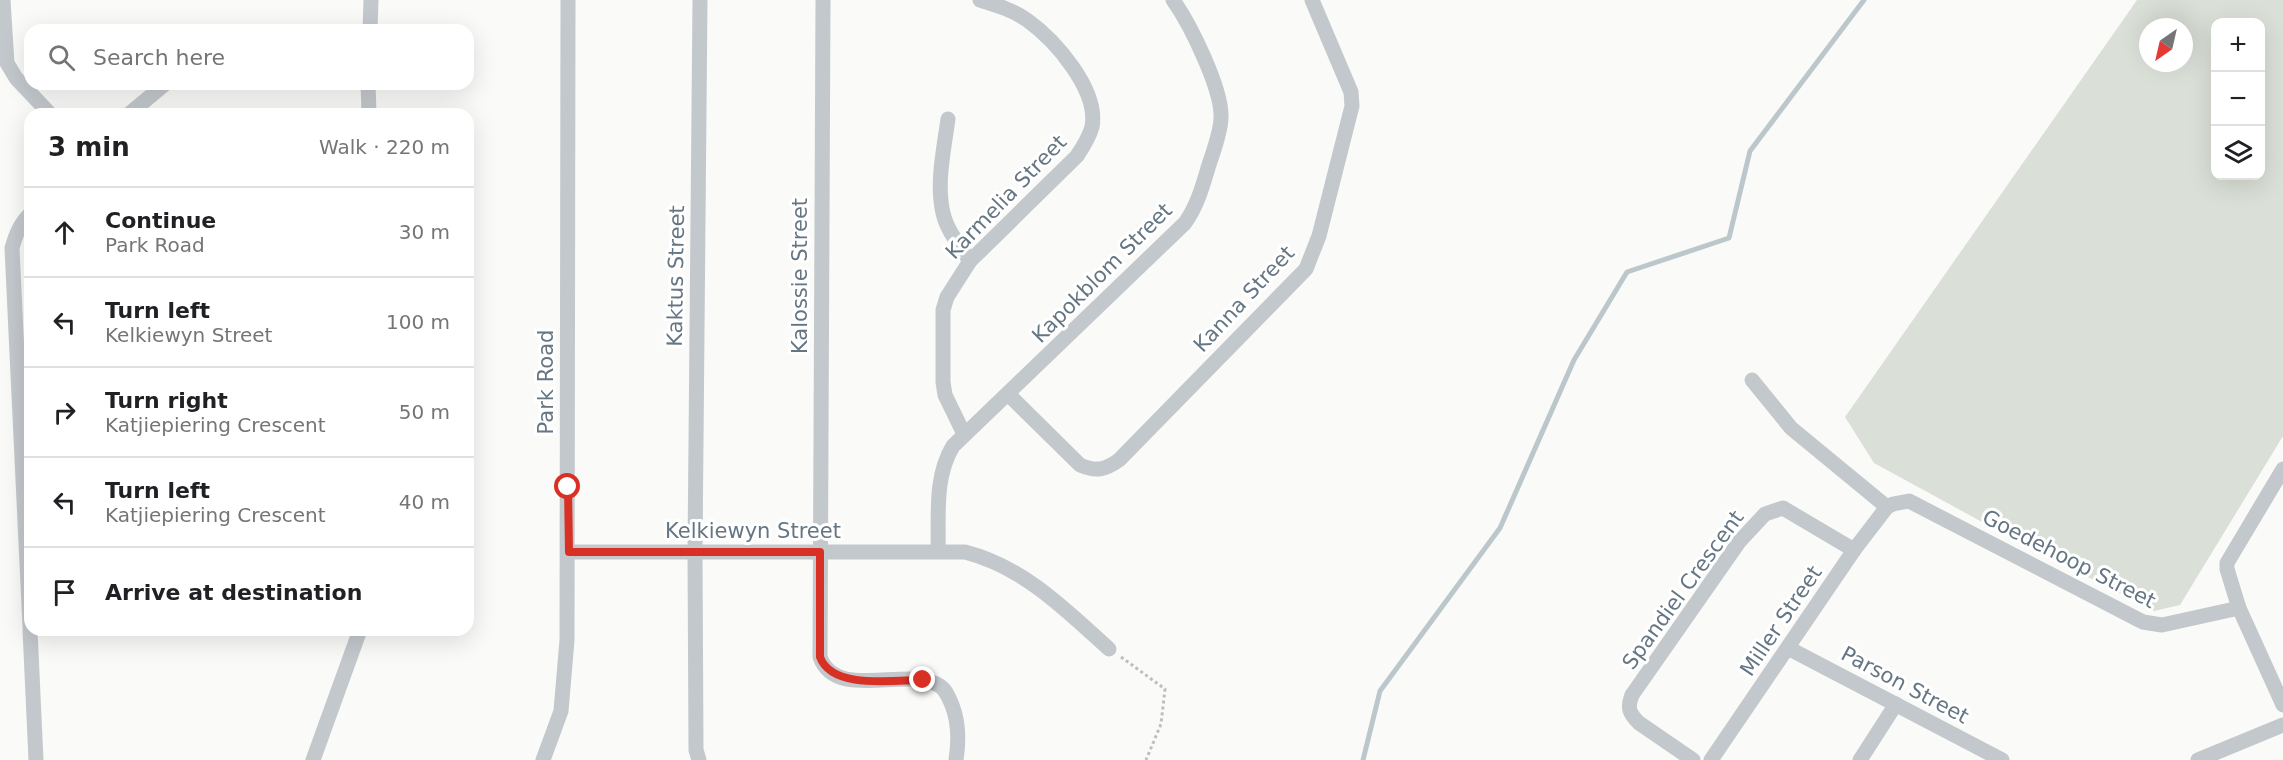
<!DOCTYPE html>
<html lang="en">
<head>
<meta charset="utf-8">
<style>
  :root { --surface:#fff; --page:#f6f6f6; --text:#202124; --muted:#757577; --line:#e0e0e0 }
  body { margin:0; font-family:"DejaVu Sans",sans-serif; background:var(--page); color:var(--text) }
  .controls { position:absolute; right:18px; top:18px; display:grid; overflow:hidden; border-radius:12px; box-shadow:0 6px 24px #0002 }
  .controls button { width:54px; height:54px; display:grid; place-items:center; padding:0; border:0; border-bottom:2px solid var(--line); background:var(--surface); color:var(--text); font:30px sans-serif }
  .compass { position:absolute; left:2139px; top:18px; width:54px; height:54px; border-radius:50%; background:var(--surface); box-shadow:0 6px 24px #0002; rotate:214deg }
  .stop { position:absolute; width:18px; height:18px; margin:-14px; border:4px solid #d93025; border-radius:50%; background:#fff }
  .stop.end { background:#d93025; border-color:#fff; box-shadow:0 2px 6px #0008 }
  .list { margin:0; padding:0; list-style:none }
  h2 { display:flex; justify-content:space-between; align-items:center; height:78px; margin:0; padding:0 24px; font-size:26px }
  h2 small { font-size:20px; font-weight:400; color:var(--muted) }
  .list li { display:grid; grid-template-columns:39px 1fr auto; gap:18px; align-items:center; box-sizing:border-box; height:90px; padding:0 24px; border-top:2px solid var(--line) }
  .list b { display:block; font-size:22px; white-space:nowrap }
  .list p { margin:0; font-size:20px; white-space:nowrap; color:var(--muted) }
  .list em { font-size:20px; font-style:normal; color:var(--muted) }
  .icon { flex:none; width:33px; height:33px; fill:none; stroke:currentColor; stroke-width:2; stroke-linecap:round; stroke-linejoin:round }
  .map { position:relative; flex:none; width:2283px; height:760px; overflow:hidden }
  .search { position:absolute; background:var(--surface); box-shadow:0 6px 24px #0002; left:24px; top:24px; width:450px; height:66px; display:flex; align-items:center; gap:15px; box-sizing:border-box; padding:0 21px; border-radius:18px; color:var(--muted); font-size:22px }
  .panel { position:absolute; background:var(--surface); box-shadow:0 6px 24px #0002; left:24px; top:108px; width:450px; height:528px; border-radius:18px }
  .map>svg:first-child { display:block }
  .green { fill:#dadfd7; fill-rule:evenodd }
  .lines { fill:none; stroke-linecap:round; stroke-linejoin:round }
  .stream { stroke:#bbc7cb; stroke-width:5 }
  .path { stroke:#bbbfc2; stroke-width:3; stroke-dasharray:3 3; stroke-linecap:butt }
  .street { stroke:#c3c8cc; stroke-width:15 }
  .route { stroke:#d93025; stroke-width:8 }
  .labels { text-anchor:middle; stroke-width:6; stroke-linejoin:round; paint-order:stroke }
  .street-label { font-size:21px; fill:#657683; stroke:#fff }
</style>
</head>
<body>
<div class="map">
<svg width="2283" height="760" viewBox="0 0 2283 760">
  <rect width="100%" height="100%" fill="#fafaf8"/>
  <path class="green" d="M2137,0H2283V436L2180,605L2154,611L2006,535L1874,463L1845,417ZM2216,22H2260V176H2216ZM2148,27H2184V63H2148Z"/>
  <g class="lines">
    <path class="stream" d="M1363,760L1380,691L1500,528L1574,360L1627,272L1729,238L1750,151L1864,0"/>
    <path class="path" d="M1121,657L1165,689L1161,724L1146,760"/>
    <g class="street">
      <path d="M3,0L7,63L16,78L50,114"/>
      <path d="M823,0L820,657C836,702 909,665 940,686C946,690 949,698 952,705C959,723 959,741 956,760"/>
      <path d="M370,30L371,0"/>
      <path d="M368,84L369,114"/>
      <path d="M129,114L165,84"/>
      <path d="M948,119C944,149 936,183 943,213C947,231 960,246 970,261"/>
      <path d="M30,214C20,224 16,234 12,248L30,627"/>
      <path d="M1752,380L1791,428L1887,507"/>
      <path d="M1008,394L1080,465C1096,472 1105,470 1119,460L1306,269L1319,236L1352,106L1351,92L1312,0"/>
      <path d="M964,434L945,395L943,382V310L947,297L970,261L1077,156C1083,147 1089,138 1092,127C1099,90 1055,40 1027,20C1013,10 996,5 980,0"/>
      <path d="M2283,469L2227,563V569L2239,608L2283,705"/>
      <path d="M938,551C939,516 934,477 953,446L1185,223C1197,206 1202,188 1208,168C1213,152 1220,135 1221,119C1223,90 1190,24 1173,0"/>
      <path d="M569,552H965C1024,567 1066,610 1109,649"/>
      <path d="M30,630L36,760"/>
      <path d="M1788,648L2002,760"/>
      <path d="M313,760L360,630"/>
      <path d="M543,760L561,711L567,640L568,0"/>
      <path d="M699,760L696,750L695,552L700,0"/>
      <path d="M1693,760L1639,723C1629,713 1627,708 1632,695L1739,542L1765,514L1783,508L1854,550"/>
      <path d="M1711,760L1854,550L1887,507L1893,504L1909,501L2143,622L2162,625L2239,608"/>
      <path d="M1860,760L1896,704"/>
      <path d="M2198,760L2283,725"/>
    </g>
  </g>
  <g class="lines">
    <path class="route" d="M568,487L569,552H820V657C832,690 894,680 923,680"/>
  </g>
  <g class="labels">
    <g class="street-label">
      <text transform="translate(1006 197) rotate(-46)" y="7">Karmelia Street</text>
      <text transform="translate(1102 273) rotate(-45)" y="7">Kapokblom Street</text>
      <text transform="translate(676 276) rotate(-89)" y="7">Kaktus Street</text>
      <text transform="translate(800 276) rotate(-90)" y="7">Kalossie Street</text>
      <text transform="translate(1244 299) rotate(-47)" y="7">Kanna Street</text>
      <text transform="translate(546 382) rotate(-90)" y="7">Park Road</text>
      <text x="753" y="538">Kelkiewyn Street</text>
      <text transform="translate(2069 559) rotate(27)" y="7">Goedehoop Street</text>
      <text transform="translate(1683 590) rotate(-54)" y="7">Spandiel Crescent</text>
      <text transform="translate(1781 621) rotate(-56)" y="7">Miller Street</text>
      <text transform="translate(1905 685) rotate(28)" y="7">Parson Street</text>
    </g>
  </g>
</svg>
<div class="controls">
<button>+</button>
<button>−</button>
<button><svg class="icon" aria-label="layers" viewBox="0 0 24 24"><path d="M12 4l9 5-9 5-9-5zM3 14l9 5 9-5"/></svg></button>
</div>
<svg class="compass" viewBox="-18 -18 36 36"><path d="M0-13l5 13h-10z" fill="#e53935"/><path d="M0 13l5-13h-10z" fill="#757577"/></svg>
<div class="stop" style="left:568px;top:487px"></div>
<div class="stop end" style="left:923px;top:680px"></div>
<div class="search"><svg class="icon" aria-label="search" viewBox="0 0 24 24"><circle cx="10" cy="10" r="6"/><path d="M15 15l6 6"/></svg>Search here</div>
<section class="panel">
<h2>3 min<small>Walk · 220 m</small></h2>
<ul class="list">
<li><svg class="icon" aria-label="ahead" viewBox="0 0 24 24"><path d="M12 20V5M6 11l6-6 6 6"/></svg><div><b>Continue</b><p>Park Road</p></div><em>30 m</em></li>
<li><svg class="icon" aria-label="left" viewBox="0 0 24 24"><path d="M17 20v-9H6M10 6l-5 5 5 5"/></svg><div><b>Turn left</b><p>Kelkiewyn Street</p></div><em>100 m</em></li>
<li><svg class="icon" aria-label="right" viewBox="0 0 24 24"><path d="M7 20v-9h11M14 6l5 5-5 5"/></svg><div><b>Turn right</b><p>Katjiepiering Crescent</p></div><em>50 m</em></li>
<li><svg class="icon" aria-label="left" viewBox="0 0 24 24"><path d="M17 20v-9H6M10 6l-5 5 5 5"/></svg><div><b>Turn left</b><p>Katjiepiering Crescent</p></div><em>40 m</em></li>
<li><svg class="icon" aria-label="arrive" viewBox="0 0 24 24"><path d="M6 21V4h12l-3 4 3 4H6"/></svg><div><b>Arrive at destination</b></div></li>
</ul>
</section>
</div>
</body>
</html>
